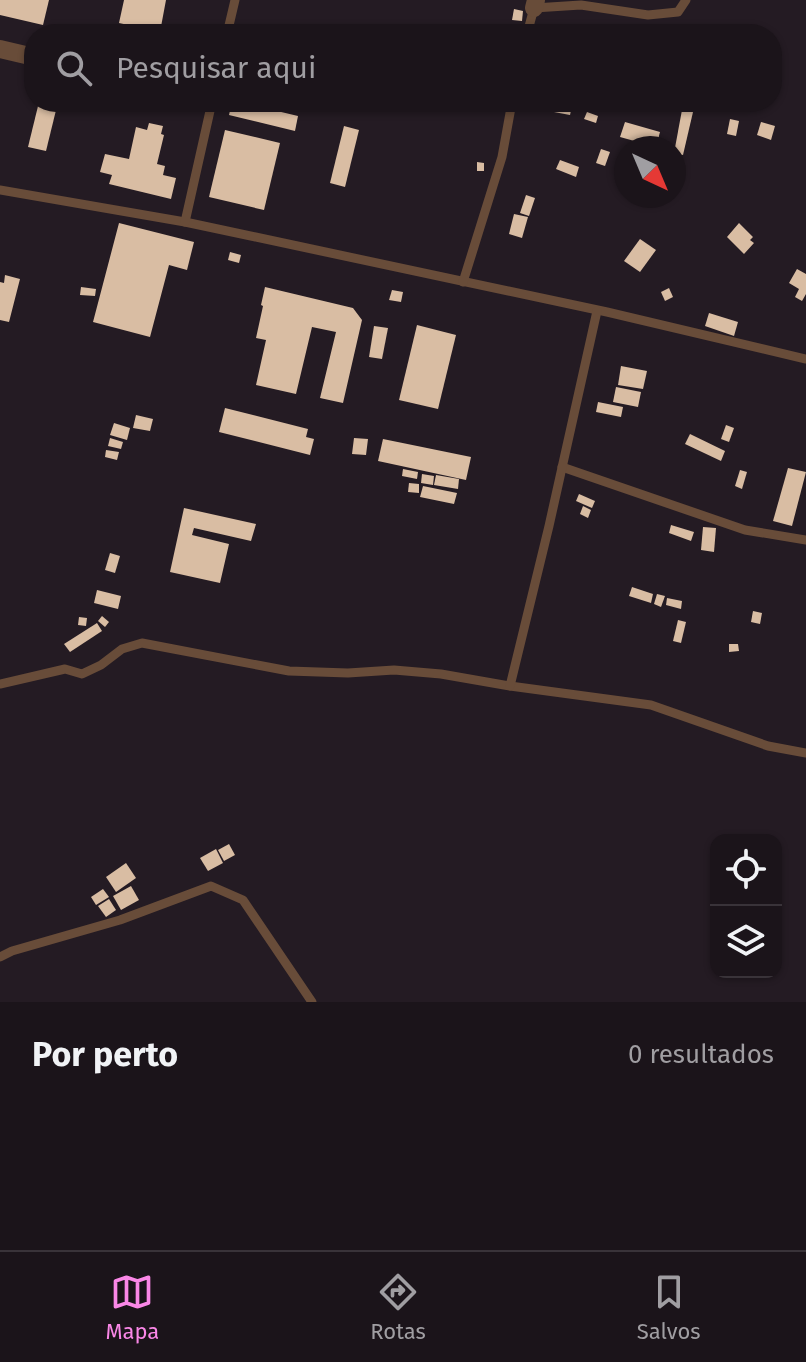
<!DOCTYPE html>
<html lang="pt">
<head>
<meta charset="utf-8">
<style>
  :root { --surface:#1b141a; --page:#282127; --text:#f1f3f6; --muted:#a09ea2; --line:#393339; --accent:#fa87e7 }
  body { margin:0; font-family:"Fira Sans",sans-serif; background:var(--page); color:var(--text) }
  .controls { position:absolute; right:24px; bottom:24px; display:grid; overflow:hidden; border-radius:16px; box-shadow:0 2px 6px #0004 }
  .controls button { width:72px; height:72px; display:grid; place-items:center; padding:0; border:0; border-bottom:2px solid var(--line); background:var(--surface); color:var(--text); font:40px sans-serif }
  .compass { position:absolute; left:614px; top:136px; width:72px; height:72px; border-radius:50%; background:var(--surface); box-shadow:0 2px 6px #0004; rotate:136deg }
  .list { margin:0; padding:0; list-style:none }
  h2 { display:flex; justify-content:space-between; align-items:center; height:104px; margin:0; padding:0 32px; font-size:34px }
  h2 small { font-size:26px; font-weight:400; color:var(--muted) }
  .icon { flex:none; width:44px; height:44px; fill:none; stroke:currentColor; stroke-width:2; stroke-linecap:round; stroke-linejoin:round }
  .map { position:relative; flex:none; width:806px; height:1002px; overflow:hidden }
  .search { position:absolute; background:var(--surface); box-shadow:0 2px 6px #0004; left:24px; right:24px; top:24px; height:88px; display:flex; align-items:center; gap:20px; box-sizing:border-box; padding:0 28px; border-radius:32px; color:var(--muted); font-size:30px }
  .sheet { height:248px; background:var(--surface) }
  nav { display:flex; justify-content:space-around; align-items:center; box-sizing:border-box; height:112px; border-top:2px solid var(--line); background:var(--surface); font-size:22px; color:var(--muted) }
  nav a { display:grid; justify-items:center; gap:4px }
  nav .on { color:var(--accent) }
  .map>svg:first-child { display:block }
  .building { fill:#d9bda3 }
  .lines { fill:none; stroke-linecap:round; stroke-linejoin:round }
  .lane { stroke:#684c39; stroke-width:9 }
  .street { stroke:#684c39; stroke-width:18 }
</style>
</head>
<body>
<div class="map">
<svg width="806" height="1002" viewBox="0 0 806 1002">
  <rect width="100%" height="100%" fill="#241b23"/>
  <g class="building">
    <path d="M0,0H49L43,25L0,15Z"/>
    <path d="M124,0H166L160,32L119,23Z"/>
    <path d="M514,9L523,11L522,21L512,20Z"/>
    <path d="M658,24L671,29L669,34L656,31Z"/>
    <path d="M642,25L655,27L653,34H640Z"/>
    <path d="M39,102H58L46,151L28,147Z"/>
    <path d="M232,102H240L298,116L295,131L229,115Z"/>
    <path d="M539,102H573L570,115L538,109Z"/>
    <path d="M682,110L693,112L683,155L674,153Z"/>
    <path d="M587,112L598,116L596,123L584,119Z"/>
    <path d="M730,119L739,121L736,136L727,134Z"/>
    <path d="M625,122L660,132L656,147L620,137Z"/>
    <path d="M761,122L775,126L771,140L757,135Z"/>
    <path d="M149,123L163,126L161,134L164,135L157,164L165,166L163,175L176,178L171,199L109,184L112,175L100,172L105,154L129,159L136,127L147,130Z"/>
    <path d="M344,126L359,130L345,187L330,183Z"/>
    <path d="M225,130L280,143L264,210L209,197Z"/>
    <path d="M601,149L610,152L605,166L596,163Z"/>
    <path d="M560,160L579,167L576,177L556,169Z"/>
    <path d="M477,162L484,163V171H477Z"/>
    <path d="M526,195L535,198L529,216L520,213Z"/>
    <path d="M514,214L528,217L522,238L509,234Z"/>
    <path d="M119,223L194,242L187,270L169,265L150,337L93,322Z"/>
    <path d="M739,223L753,237L750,240L754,243L744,254L727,237Z"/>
    <path d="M640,239L656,250L640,272L624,261Z"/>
    <path d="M230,252L241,255L239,263L228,260Z"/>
    <path d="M797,269L806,274V294L802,301L795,297L799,289L789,283Z"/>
    <path d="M5,275L20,279L9,322L0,320V282L4,283Z"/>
    <path d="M81,287L96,289L95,296L80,295Z"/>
    <path d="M265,287L353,308L362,320L343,403L320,398L336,332L312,327L296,394L256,385L266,340L256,338L263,306L261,305Z"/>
    <path d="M669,288L673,297L665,301L661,292Z"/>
    <path d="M392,290L403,292L401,302L389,300Z"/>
    <path d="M709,313L738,322L734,336L705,326Z"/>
    <path d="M417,325L456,335L438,409L399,400Z"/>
    <path d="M374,326L388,328L382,359L369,357Z"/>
    <path d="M621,366L647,371L643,389L618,385Z"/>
    <path d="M616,387L641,392L638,407L613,402Z"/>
    <path d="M598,402L623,407L621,417L596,412Z"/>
    <path d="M225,408L308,429L306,437L314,439L310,455L219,432Z"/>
    <path d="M136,415L153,419L150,431L133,428Z"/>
    <path d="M114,423L130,428L127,440L110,435Z"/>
    <path d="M726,425L734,428L729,442L721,439Z"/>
    <path d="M690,434L725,451L721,461L685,444Z"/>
    <path d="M110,438L123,442L121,449L108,446Z"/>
    <path d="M354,438L368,439L366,455L352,454Z"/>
    <path d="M383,439L471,457L466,480L378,461Z"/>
    <path d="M106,450L119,452L117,460L105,457Z"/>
    <path d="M788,468L806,472L792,526L773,521Z"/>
    <path d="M403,469L418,472L417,479L402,476Z"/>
    <path d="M740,470L747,472L742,489L735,486Z"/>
    <path d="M422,474L434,476L433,485L421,483Z"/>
    <path d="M436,475L459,479L458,489L434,485Z"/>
    <path d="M409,483L419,484V493L408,492Z"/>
    <path d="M423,486L457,493L454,504L420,497Z"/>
    <path d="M579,494L595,501L592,508L576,501Z"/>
    <path d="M583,506L591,510L588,518L580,514Z"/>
    <path d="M184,508L256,524L251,541L194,528L192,535L229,544L220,583L170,572Z"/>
    <path d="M671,525L694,532L691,541L669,533Z"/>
    <path d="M703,527L716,528L714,552L701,550Z"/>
    <path d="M110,553L120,556L115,573L105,570Z"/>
    <path d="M632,587L653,594L651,603L629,596Z"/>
    <path d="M97,590L121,596L118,609L94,603Z"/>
    <path d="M657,594L665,596L661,607L654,604Z"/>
    <path d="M667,598L682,601L681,609L666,605Z"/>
    <path d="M753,611L762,613L760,624L751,622Z"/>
    <path d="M102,616L109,622L105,627L98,621Z"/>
    <path d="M79,617L87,618L86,626L78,625Z"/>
    <path d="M678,620L686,622L681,643L673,641Z"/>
    <path d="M97,623L102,631L70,652L64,644Z"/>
    <path d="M729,644H738L739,651L729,652Z"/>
    <path d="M229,844L235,855L224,861L218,850Z"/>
    <path d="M216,849L223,863L208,871L200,858Z"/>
    <path d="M126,863L136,878L116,892L106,877Z"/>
    <path d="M131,886L139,900L121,910L113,896Z"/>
    <path d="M103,889L109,897L96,905L91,897Z"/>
    <path d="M109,899L116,910L106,917L98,906Z"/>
  </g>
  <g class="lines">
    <g class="lane">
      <path d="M227,34L235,0"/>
      <path d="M527,34L534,8L581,5L648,15L678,12L686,0"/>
      <path d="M0,190L185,222L607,312L806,359"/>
      <path d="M185,222L212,102"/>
      <path d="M463,282L502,157L512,102"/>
      <path d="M562,467L745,530L806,540"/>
      <path d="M0,684L65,669L82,674L101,665L122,649L142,643L289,671L348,673L394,670L441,674L510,686L651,705L768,746L806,753"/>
      <path d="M510,686L549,526L597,311"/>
      <path d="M0,957L12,951L120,920L211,886L243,900L312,1002"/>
    </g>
    <g class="street">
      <path d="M534,8L536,0"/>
      <path d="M0,49L34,57"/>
    </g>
  </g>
</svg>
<div class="controls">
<button><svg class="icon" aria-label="locate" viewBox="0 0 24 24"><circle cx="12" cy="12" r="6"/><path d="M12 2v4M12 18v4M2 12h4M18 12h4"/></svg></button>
<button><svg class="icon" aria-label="layers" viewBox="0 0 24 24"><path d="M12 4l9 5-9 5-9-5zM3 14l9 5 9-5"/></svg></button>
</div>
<svg class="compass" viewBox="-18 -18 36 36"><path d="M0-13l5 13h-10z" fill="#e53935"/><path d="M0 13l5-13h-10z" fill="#a09ea2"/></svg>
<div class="search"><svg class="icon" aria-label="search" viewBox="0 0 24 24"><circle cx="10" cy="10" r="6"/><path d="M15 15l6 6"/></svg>Pesquisar aqui</div>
</div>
<section class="sheet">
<h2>Por perto<small>0 resultados</small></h2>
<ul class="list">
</ul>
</section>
<nav>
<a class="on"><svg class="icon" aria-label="map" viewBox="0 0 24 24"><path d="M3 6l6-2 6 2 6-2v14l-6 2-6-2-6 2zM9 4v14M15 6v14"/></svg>Mapa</a>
<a><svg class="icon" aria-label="directions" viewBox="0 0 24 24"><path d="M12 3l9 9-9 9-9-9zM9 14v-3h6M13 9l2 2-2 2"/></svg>Rotas</a>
<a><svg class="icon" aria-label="saved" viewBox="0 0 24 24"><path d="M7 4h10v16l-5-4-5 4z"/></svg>Salvos</a>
</nav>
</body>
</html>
